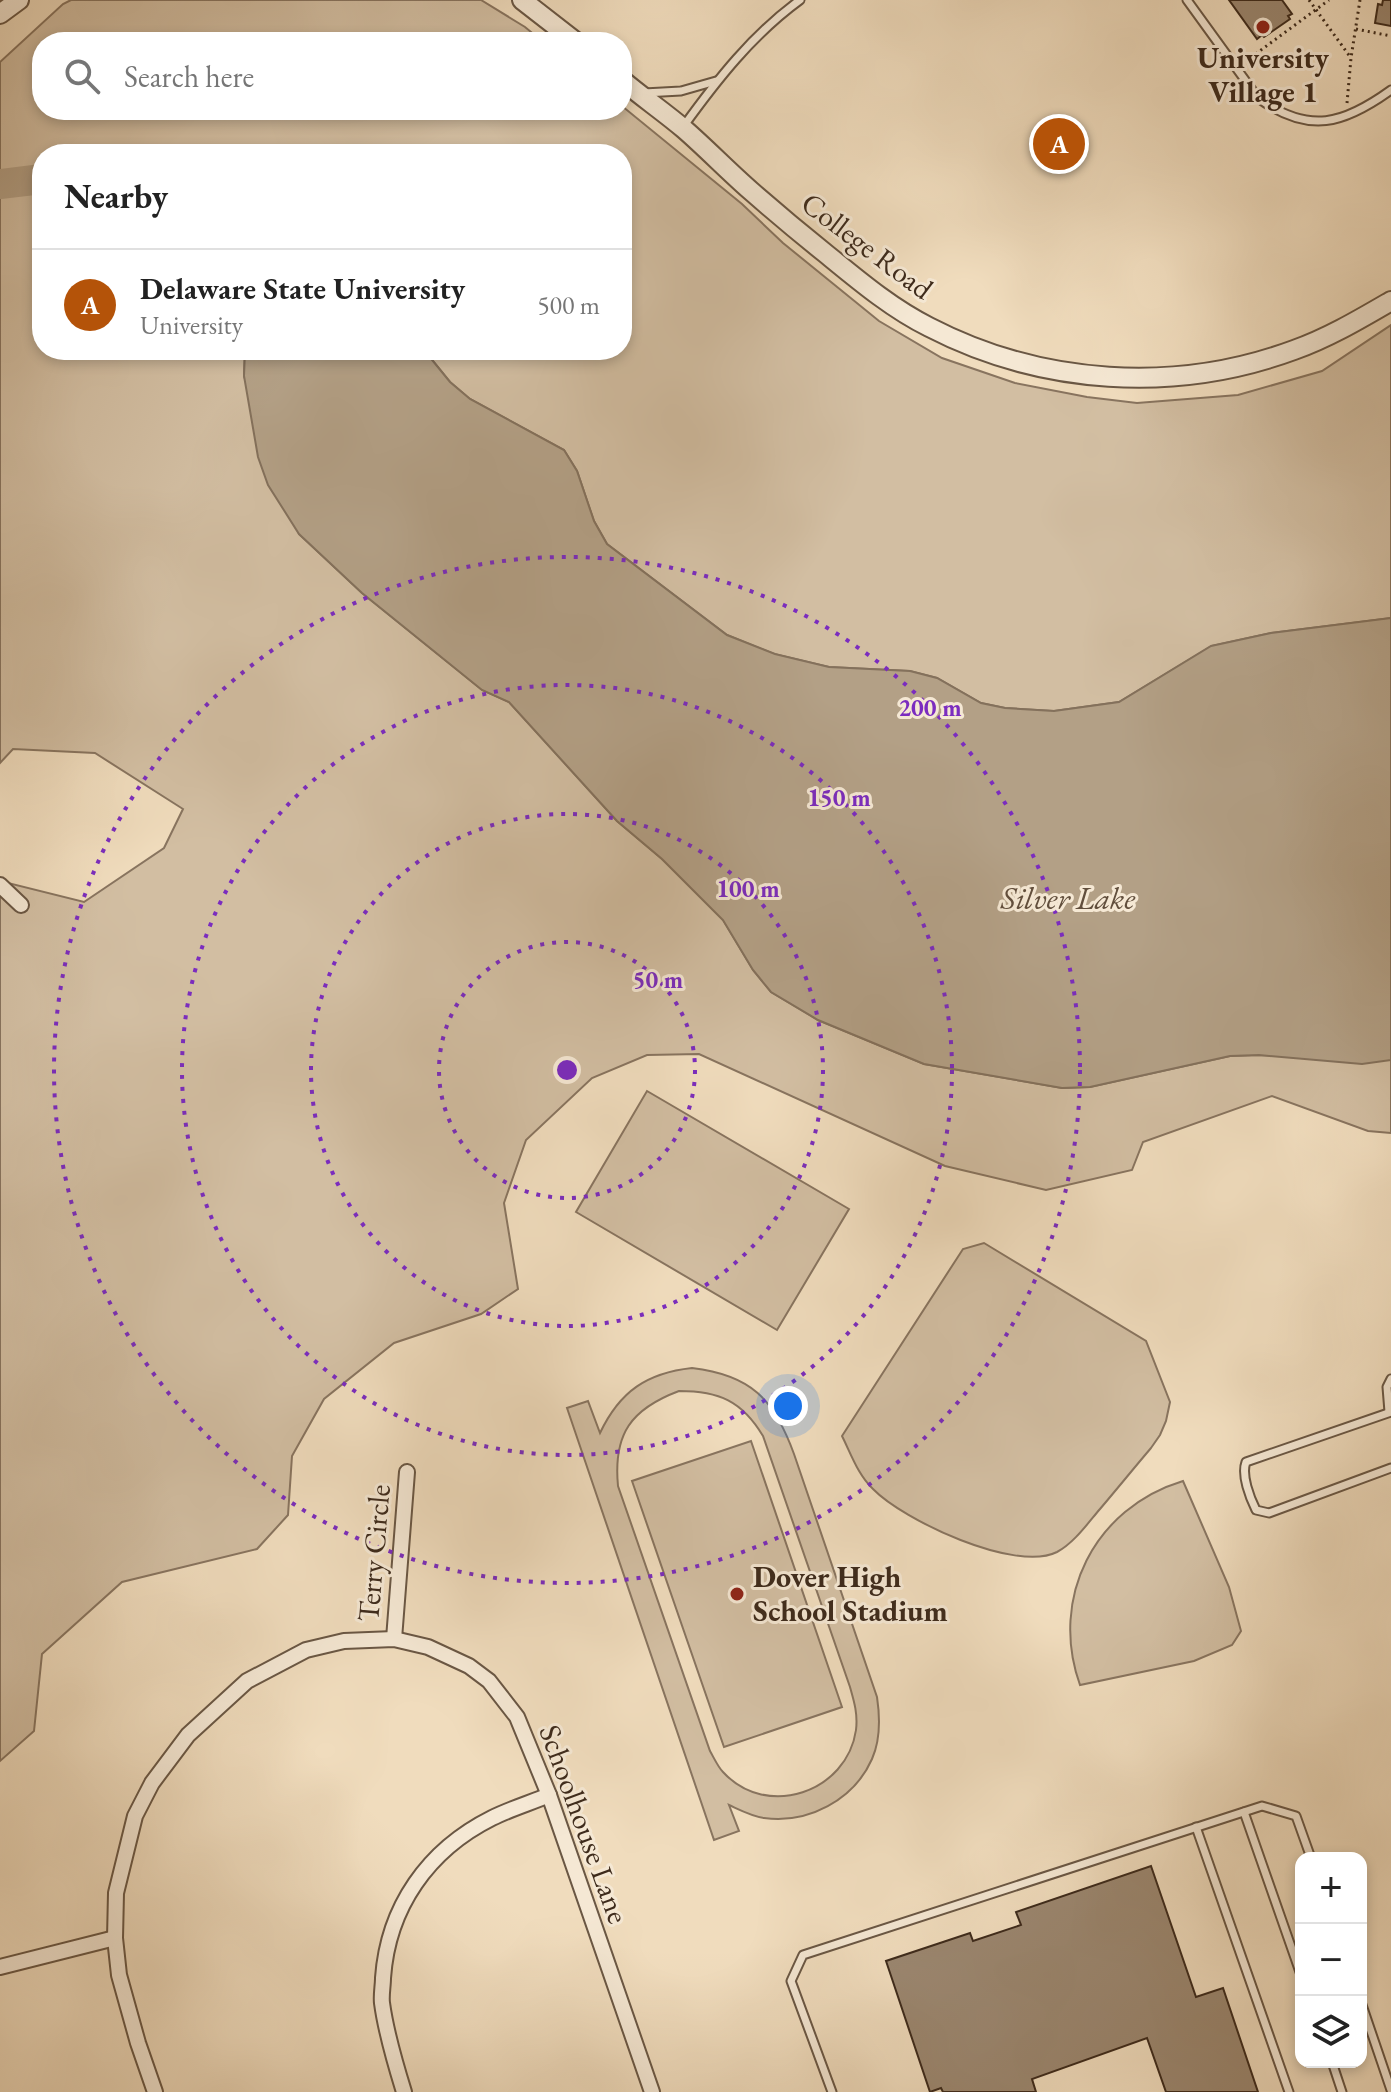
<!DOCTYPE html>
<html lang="en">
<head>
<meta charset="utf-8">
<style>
  :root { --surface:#fff; --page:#f2f2f2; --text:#222; --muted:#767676; --line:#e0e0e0; --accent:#b45309 }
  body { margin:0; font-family:"EB Garamond",serif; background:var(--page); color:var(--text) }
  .controls { position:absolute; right:24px; bottom:24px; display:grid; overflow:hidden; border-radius:16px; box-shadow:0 4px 12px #0003 }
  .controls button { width:72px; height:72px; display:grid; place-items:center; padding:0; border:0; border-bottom:2px solid var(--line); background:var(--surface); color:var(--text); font:40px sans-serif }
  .you { position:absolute; left:788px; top:1406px; width:28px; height:28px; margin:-20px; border:6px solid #fff; border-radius:50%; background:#1a73e8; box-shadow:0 0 0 12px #1a73e833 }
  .badge { display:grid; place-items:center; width:52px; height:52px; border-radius:50%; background:var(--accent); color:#fff; font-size:26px; font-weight:700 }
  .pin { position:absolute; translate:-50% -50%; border:4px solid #fff; box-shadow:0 2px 8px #0006 }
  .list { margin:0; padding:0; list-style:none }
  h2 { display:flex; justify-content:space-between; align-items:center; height:104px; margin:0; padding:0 32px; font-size:34px }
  h2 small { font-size:26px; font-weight:400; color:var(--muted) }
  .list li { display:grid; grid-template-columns:52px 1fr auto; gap:24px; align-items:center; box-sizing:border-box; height:112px; padding:0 32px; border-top:2px solid var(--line) }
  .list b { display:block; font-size:30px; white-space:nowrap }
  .list p { margin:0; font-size:26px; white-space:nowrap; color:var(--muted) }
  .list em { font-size:26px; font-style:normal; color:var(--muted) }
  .icon { flex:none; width:44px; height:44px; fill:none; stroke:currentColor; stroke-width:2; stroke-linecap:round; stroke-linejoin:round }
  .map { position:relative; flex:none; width:1391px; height:2092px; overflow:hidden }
  .search { position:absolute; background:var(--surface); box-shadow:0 4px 12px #0003; left:32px; top:32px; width:600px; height:88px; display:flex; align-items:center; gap:20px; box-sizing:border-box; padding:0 28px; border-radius:32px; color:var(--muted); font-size:30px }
  .panel { position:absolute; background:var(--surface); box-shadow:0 4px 12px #0003; left:32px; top:144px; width:600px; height:216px; border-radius:32px }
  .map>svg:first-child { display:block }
  .green { fill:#d2bea2; stroke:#88745f; stroke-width:2; fill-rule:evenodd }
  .water { fill:#b3a086; stroke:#84715c; stroke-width:2 }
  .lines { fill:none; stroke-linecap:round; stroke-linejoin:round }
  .river { stroke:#b3a086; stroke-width:30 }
  .building { fill:#9b8770; stroke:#3e2b1c; stroke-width:2 }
  .service-casing { stroke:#6a5744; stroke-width:11 }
  .minor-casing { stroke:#6a5744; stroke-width:18 }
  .tertiary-casing { stroke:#6a5744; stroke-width:22 }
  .path { stroke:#3e2b1c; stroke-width:3; stroke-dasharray:2 4; stroke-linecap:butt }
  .service { stroke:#f5e8d4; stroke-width:7 }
  .minor { stroke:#f5e8d4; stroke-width:14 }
  .tertiary { stroke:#f5e8d4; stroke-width:18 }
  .ring { fill:none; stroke:#7b2cbf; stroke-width:4; stroke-dasharray:4 8 }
  .poi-dot { fill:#8f2418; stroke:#f5e8d4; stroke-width:3 }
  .labels { text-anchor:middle; stroke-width:6; stroke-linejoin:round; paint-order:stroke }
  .poi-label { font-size:30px; font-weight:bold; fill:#3e2b1c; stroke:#f5e8d4 }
  .street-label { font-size:30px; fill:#3e2b1c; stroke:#f5e8d4 }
  .water-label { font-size:32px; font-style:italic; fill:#614e3c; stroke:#f5e8d4 }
  .centre { fill:#7b2cbf; stroke:#f5e8d4; stroke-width:4 }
  .ring-label { font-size:24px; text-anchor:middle; font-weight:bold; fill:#7b2cbf; stroke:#f5e8d4; stroke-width:6; stroke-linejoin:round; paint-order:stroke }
</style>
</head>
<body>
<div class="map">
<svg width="1391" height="2092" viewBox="0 0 1391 2092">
  <rect width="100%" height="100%" fill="#f0dcbd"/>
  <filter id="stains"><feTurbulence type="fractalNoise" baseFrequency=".0025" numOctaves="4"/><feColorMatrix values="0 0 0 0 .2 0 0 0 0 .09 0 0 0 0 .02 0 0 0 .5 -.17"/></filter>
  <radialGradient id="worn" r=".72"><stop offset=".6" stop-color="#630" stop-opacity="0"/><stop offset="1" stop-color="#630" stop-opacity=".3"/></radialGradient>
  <g class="green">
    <path d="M71,0H481L525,27L543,42H42V110H622V106L742,204L783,243L879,321L942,358L1015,383L1087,397L1137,403L1238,395L1322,371L1391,325V618L1271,633L1212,646L1119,702L1054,711L1005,708L981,703L937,678L910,671L829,667L774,654L727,635L607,544L594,521L577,471L564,450L470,399L450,382L424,350H622V154H230L226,151L173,150L164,154H42V350H245L244,376L299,534L362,593L482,690L509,702L617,821L662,859L723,920L753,970L771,992L818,1020L924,1064L1062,1088L1090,1087L1230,1056L1259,1055L1391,1060V1133L1368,1131L1272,1096L1143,1142L1132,1170L1046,1190L945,1166L699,1054L647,1055L592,1078L526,1140L504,1203L518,1289L481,1314L394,1343L324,1399L292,1456L288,1515L257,1549L122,1582L42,1654L34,1731L0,1761V881L84,902L164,848L183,809L95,753L13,749L0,763V62L63,4Z"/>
    <path d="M647,1091L849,1209L777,1330L576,1212Z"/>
    <path d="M984,1243L1146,1341L1170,1402L1166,1421L1160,1435L1151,1448C1134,1468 1117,1489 1100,1509C1088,1523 1074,1543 1057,1552C1015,1573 903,1520 873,1489C858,1475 851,1454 842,1436L963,1249Z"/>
    <path d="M692,1368C751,1375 774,1399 794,1454L877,1697C880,1717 881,1739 872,1759C854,1800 808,1824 764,1818C751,1816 740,1810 729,1805L739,1831L714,1840L567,1408L588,1401L600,1433C620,1391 647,1373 692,1368ZM679,1391C719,1391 742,1401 763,1436L850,1687C854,1701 858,1714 856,1730C847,1792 767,1820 723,1772C718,1767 714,1758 710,1751L618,1486C613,1434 631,1409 679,1391Z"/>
    <path d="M751,1441L842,1707L724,1747L632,1481Z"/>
    <path d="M1183,1481L1229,1587L1241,1631L1232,1645L1194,1661L1080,1685C1049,1598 1094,1508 1183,1481Z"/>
  </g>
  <path class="water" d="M245,350H424L450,382L470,399L564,450L577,471L594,521L607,544L727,635L775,654L829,667L910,671L937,678L981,703L1005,708L1054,711L1119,702L1211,646L1271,633L1391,618V1060L1362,1064L1259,1055L1230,1056L1090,1087L1062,1088L924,1064L818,1020L771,992L753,970L723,920L662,859L617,821L509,702L482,690L362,593L299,534L268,485L258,457L244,376Z"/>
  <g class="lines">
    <path class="river" d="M0,184L42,179"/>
  </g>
  <g class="building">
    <path d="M1229,0H1282L1292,14L1288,16L1290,19L1264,37L1262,35L1257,39Z"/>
    <path d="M1383,0H1391V26L1375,23L1378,4L1382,5Z"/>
    <path d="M1151,1866L1196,1997L1223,1988L1258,2092H1166L1147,2038L1032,2079L1036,2092H943L941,2088L930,2092L886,1961L970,1933L973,1941L1021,1925L1016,1912Z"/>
  </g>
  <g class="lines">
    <defs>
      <g id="service">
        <path d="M1187,0L1258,98C1309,135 1344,124 1391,90"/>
        <path d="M644,93L681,91L716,81"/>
        <path d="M683,127C717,80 752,35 800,0"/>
        <path d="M1389,1412L1387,1387L1391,1379"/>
        <path d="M1391,1412L1246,1462C1241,1475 1250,1498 1256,1510L1269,1513L1391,1468"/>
        <path d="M1244,1812L1301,1975"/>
        <path d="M1196,1827L1289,2092"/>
        <path d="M1361,2002L1391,2090"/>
        <path d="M1332,2062L1342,2092"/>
        <path d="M832,2092L791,1981L803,1955L1262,1806L1296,1816L1311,1858"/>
      </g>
      <g id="minor">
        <path d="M0,885L21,905"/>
        <path d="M394,1639L407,1472"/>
        <path d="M0,1967L115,1938"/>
        <path d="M155,2092L138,2043L119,1975L115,1938L116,1893L135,1816L152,1783L188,1735L247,1681L306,1650L344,1641L394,1639L428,1647L469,1666L489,1681L517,1717L549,1795L652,2092"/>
        <path d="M404,2092C395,2063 386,2033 382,2003C381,1995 383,1986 383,1978C388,1907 428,1850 492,1818C510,1809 530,1803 549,1795"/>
      </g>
      <g id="tertiary">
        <path d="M522,0L576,42"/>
        <path d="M0,14L19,0"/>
        <path d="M622,80C642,97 664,112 684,129C707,149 728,171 751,191C775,212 800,233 825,253C858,280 891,308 929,327C1041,385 1175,394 1294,350C1328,338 1360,319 1391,301"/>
      </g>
    </defs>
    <use href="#service" class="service-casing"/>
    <use href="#minor" class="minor-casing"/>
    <use href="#tertiary" class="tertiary-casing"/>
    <g class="path">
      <path d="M1309,0L1351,58"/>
      <path d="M1356,29L1391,36"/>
      <path d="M1246,61L1329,0"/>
      <path d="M1347,103L1351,58L1360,0"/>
    </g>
    <use href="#service" class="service"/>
    <use href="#minor" class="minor"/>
    <use href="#tertiary" class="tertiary"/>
  </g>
  <g class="ring">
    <circle cx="567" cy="1070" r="128"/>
    <circle cx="567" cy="1070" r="256"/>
    <circle cx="567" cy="1070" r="385"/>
    <circle cx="567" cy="1070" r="513"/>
  </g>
  <g class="poi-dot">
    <circle cx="1263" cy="27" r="8"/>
    <circle cx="737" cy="1594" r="8"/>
  </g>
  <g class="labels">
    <g class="poi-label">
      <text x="1263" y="68">University<tspan x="1263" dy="34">Village 1</tspan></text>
      <text x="753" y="1587" text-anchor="start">Dover High<tspan x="753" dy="34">School Stadium</tspan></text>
    </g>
    <g class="street-label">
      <text transform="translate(867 246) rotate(37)" y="10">College Road</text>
      <text transform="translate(374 1553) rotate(-85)" y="10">Terry Circle</text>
      <text transform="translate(584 1824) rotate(70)" y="10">Schoolhouse Lane</text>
    </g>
    <g class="water-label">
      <text x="1068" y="909">Silver Lake</text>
    </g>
  </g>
  <circle cx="567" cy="1070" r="12" class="centre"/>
  <g class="ring-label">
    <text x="930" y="716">200 m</text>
    <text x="839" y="806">150 m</text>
    <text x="748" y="897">100 m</text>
    <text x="658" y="988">50 m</text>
  </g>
  <rect width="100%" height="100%" filter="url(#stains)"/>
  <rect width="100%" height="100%" fill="url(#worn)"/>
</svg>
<div class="controls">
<button>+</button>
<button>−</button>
<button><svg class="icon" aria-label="layers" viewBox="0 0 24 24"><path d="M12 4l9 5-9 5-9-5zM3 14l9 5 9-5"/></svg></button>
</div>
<div class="you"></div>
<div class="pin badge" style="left:1059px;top:144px">A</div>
<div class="search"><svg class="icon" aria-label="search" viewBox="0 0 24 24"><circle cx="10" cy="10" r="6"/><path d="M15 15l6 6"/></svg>Search here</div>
<section class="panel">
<h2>Nearby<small></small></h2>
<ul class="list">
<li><span class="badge">A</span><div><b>Delaware State University</b><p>University</p></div><em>500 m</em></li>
</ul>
</section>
</div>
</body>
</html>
